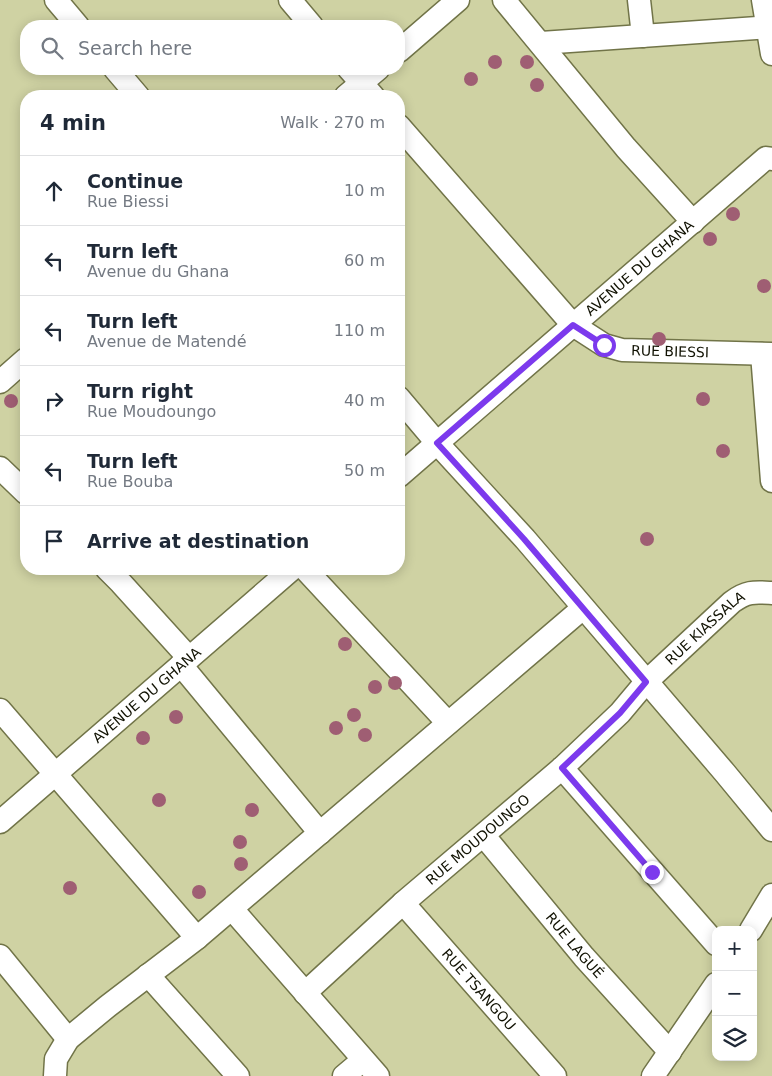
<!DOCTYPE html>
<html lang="en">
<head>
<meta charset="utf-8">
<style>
  :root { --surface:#fff; --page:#f2f2f3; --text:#1f2937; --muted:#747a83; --line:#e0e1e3 }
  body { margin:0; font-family:"DejaVu Sans",sans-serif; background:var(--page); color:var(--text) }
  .controls { position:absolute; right:15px; bottom:15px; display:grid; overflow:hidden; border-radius:10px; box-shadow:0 2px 12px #0003 }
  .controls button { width:45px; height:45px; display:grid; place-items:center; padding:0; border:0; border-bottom:1px solid var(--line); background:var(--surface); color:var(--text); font:25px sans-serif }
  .stop { position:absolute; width:15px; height:15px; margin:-11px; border:4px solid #7c3aed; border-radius:50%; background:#fff }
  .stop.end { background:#7c3aed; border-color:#fff; box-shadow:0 1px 5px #0008 }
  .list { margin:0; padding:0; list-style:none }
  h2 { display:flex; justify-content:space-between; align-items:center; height:65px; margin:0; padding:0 20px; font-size:21px }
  h2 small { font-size:16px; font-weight:400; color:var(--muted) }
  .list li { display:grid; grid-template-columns:32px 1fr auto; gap:15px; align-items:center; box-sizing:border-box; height:70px; padding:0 20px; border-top:1px solid var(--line) }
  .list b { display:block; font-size:19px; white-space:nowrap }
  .list p { margin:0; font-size:16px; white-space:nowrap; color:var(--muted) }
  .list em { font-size:16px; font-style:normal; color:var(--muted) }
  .icon { flex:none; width:28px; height:28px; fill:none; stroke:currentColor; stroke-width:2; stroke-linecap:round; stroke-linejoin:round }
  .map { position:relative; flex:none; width:772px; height:1076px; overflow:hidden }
  .search { position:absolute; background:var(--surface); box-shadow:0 2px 12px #0003; left:20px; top:20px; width:385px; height:55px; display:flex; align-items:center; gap:12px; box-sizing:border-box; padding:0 18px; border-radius:20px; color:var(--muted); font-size:19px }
  .panel { position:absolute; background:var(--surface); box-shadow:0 2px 12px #0003; left:20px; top:90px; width:385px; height:485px; border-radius:20px }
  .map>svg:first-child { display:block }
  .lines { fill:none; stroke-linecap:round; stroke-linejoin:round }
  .minor-casing { stroke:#717448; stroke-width:25 }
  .minor { stroke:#fff; stroke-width:22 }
  .tree { fill:#9f5e73 }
  .route { stroke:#7c3aed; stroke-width:6 }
  .labels { text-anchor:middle; stroke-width:4; stroke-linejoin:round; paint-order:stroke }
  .street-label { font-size:14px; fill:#101102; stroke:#cfd2a3 }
</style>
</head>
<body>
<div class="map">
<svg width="772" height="1076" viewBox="0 0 772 1076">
  <rect width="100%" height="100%" fill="#cfd2a3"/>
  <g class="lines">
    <defs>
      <g id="minor">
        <path d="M56,0L78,26"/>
        <path d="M290,0L312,26"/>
        <path d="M504,0L626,148L693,222"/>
        <path d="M639,0L643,36"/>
        <path d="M763,0L772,54"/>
        <path d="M541,43L772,27"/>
        <path d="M399,51L458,0"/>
        <path d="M115,69L138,96"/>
        <path d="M349,69L373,96"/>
        <path d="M346,96L378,69"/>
        <path id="s1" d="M399,126L573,325L604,345L622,350L772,354"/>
        <path d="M762,354L772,481"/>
        <path d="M0,382L26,359"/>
        <path d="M399,398L437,443L525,539L725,773L772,830"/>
        <path d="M0,468L26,493"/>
        <path id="s2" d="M399,476L766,158L772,159"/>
        <path d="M107,569L121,583L189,658"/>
        <path d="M305,569L448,723"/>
        <path d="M181,665L320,833"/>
        <path d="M0,710L197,938"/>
        <path d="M562,768L716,944"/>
        <path id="s3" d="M0,822L292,569"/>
        <path id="s4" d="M484,836L584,957L670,1052"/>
        <path id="s5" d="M403,903L555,1076"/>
        <path d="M232,909L378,1076"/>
        <path d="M751,930L772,895"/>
        <path d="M0,956L68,1039"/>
        <path d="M148,975L238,1076"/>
        <path id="s6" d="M305,993L403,903L562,768L620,713L646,682L732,602C747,591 754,592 772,593"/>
        <path d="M55,1076L56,1059L68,1039L108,1006L197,938L583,608"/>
        <path d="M344,1076L363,1060"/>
        <path d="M653,1076L716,984"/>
      </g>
    </defs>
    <use href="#minor" class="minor-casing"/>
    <use href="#minor" class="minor"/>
  </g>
  <g class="tree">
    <circle cx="495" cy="62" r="7"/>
    <circle cx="527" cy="62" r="7"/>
    <circle cx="471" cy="79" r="7"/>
    <circle cx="537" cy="85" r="7"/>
    <circle cx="733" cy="214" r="7"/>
    <circle cx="710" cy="239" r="7"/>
    <circle cx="764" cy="286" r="7"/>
    <circle cx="659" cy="339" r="7"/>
    <circle cx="703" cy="399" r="7"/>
    <circle cx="11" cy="401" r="7"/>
    <circle cx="723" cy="451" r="7"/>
    <circle cx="647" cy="539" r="7"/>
    <circle cx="345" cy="644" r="7"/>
    <circle cx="395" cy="683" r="7"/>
    <circle cx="375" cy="687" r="7"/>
    <circle cx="354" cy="715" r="7"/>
    <circle cx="176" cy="717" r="7"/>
    <circle cx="336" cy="728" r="7"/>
    <circle cx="365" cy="735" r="7"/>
    <circle cx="143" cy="738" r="7"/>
    <circle cx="159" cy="800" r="7"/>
    <circle cx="252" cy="810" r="7"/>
    <circle cx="240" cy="842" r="7"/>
    <circle cx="241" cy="864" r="7"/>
    <circle cx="70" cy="888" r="7"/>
    <circle cx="199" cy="892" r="7"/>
  </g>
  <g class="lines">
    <path class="route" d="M604,345L573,325L437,443L524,539L646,682L620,713L562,768L652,872"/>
  </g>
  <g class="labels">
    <g class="street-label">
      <text dy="5" stroke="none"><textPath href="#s2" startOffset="318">AVENUE DU GHANA</textPath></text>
      <text dy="5" stroke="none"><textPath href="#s1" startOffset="368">RUE BIESSI</textPath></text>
      <text dy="5" stroke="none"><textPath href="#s6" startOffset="542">RUE KIASSALA</textPath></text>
      <text dy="5" stroke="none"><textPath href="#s3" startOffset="194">AVENUE DU GHANA</textPath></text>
      <text dy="5" stroke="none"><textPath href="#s6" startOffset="231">RUE MOUDOUNGO</textPath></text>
      <text dy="5" stroke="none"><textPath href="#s4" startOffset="142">RUE LAGUÉ</textPath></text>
      <text dy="5" stroke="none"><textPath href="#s5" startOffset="115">RUE TSANGOU</textPath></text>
    </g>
  </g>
</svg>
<div class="controls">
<button>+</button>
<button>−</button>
<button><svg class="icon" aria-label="layers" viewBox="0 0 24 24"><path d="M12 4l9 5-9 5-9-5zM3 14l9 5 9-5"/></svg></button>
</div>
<div class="stop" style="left:604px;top:345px"></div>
<div class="stop end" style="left:652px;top:872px"></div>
<div class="search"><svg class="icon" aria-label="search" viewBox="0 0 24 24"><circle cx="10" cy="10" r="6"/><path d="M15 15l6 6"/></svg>Search here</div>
<section class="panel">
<h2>4 min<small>Walk · 270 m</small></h2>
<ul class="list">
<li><svg class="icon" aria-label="ahead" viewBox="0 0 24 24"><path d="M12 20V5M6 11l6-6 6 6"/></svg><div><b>Continue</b><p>Rue Biessi</p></div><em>10 m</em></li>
<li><svg class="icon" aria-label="left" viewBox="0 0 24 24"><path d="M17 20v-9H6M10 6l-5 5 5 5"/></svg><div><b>Turn left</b><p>Avenue du Ghana</p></div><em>60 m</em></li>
<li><svg class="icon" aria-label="left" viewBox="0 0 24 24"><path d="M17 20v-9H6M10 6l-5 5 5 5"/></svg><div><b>Turn left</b><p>Avenue de Matendé</p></div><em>110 m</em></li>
<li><svg class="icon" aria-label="right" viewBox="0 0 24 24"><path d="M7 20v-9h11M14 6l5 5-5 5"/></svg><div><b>Turn right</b><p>Rue Moudoungo</p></div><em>40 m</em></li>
<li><svg class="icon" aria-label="left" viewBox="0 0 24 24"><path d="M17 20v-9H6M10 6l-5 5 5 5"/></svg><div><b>Turn left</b><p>Rue Bouba</p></div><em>50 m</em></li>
<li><svg class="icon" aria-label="arrive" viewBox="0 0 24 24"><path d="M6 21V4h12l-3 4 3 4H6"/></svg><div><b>Arrive at destination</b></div></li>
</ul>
</section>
</div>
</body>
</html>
